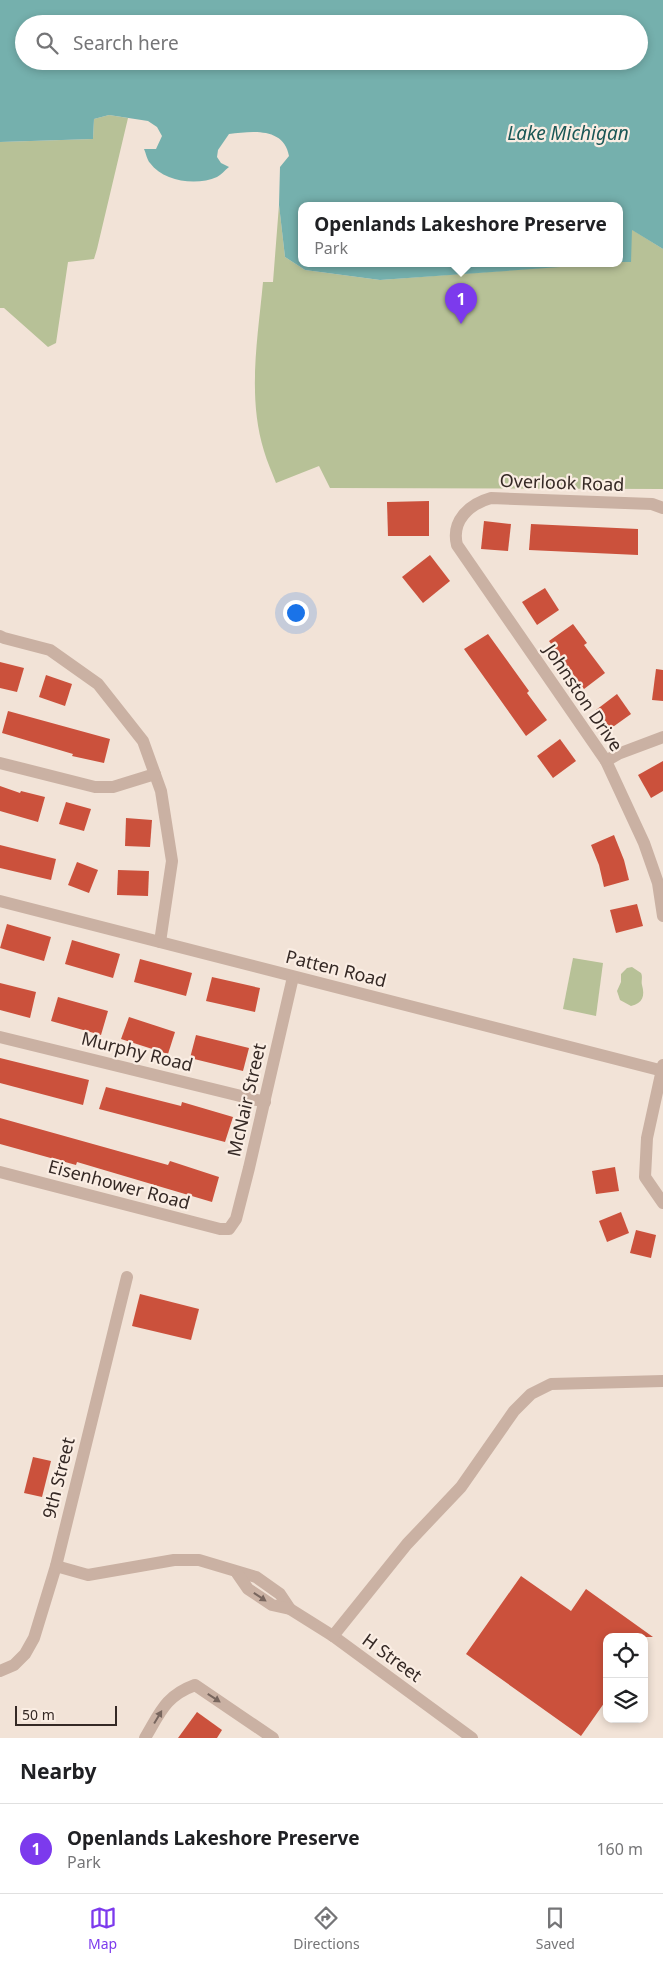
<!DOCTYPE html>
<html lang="en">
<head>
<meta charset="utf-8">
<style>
  :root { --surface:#fff; --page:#f2f2f2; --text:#202124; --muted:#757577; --line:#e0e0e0; --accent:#7c3aed }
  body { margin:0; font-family:"Noto Sans",sans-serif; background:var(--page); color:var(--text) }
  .controls { position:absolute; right:15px; bottom:15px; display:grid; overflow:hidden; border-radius:10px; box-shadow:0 2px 8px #0003 }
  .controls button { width:45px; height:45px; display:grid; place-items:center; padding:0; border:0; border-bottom:1px solid var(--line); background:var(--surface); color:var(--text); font:25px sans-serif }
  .scale { position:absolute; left:15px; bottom:12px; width:102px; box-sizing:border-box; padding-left:5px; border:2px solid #352925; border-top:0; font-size:14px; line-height:18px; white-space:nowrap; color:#352925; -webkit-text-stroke:4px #faede3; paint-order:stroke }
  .you { position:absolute; left:295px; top:612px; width:18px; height:18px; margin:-12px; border:4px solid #fff; border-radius:50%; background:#1a73e8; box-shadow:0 0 0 8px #1a73e833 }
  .badge { display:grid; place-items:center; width:32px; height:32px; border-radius:50%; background:var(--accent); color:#fff; font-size:16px; font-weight:700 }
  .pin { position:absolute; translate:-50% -41px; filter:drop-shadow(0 1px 2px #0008) }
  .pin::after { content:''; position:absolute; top:26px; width:18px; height:15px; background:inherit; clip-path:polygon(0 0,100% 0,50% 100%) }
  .popup { position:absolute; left:298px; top:202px; width:325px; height:65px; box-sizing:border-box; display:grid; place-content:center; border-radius:10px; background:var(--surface); filter:drop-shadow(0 1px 4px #0005); font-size:16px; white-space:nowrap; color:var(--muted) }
  .popup b { font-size:19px; color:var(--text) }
  .popup::after { content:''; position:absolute; left:50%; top:100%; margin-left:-10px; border:10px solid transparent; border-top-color:var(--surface) }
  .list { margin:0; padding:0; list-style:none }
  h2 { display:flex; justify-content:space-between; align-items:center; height:65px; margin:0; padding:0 20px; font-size:21px }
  h2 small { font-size:16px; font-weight:400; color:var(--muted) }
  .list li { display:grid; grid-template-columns:32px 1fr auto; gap:15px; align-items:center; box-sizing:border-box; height:90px; padding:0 20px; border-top:1px solid var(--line) }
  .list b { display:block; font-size:19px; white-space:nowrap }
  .list p { margin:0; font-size:16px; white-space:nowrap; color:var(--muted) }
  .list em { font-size:16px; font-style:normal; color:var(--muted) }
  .icon { flex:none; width:28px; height:28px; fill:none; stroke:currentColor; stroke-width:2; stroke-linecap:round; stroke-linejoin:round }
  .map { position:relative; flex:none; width:663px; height:1738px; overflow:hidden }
  .search { position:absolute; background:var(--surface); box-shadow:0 2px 8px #0003; left:15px; right:15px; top:15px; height:55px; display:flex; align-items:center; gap:12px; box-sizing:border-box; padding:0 18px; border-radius:28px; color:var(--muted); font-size:19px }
  .sheet { height:155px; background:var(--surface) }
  nav { display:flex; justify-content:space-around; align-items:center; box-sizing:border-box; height:70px; border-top:1px solid var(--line); background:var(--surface); font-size:14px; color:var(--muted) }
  nav a { display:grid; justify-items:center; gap:2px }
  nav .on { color:var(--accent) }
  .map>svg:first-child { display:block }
  .green { fill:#b7c197 }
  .water { fill:#75b0ad; fill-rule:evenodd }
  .building { fill:#cb513c }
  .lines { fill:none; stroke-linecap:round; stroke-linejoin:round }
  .minor { stroke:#cab1a3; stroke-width:12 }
  .oneway { fill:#78665e }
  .labels { text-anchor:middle; stroke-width:4.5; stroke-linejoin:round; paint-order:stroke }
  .street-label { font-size:18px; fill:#352925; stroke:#faede3 }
  .water-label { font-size:19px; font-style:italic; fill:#1a5756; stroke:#faede3 }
</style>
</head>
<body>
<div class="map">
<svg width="663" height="1738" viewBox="0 0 663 1738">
  <rect width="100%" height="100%" fill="#f2e3d7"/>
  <g class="green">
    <path d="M109,115L128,118L97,249L94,259L68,262L56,343L48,347L4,308H0V142L93,139L94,119Z"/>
    <path d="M279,205L285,257L305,270L380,280L631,261V229L663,249V489L330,488L319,466L276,483C272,472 267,462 264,451C247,396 258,337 263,282H273Z"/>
    <path d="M573,958L603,963L596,1016L563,1009Z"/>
    <path d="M632,967L641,973C643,977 641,981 642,985C645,996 643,1003 631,1006L620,1000L617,991L621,982V974L627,968Z"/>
  </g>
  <path class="water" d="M0,0H663V249L632,230L631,262H620V205H302V263H616L380,280L305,270L285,257L279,205L280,167L289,156C284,127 252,131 229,134L218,150L217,157L221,163L229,167C225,170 221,175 217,177C197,186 164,182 150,163C147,160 146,153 144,149H156L162,136L157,127L148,121L109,115L94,119L93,139L0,142ZM24,24H639V61H24Z"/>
  <g class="building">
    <path d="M429,501V536H388L387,502Z"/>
    <path d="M484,521L511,524L508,551L481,549Z"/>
    <path d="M531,524L638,529V555L529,550Z"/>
    <path d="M430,555L450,581L423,603L402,577Z"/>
    <path d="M545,588L559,610L537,625L522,602Z"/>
    <path d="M573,624L587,643L584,645L605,673L584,689L549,641Z"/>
    <path d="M488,634L529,691L527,693L547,720L526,736L464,649Z"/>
    <path d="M0,662L24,668L17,692L0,688Z"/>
    <path d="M656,669L663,670V701L652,700Z"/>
    <path d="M46,675L72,684L65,706L39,697Z"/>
    <path d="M617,694L631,714L610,729L596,710Z"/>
    <path d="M8,711L110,739L104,763L72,756L73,754L2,733Z"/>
    <path d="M560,739L576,761L553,778L537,756Z"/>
    <path d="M663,761V791L651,798L638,775Z"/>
    <path d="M0,786L20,793L21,791L45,797L38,822L0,811Z"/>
    <path d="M66,802L91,809L84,831L59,824Z"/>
    <path d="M126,818L152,820L150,847L125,846Z"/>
    <path d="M614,835L624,860L629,880L604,887L599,865L591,845Z"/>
    <path d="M0,845L56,859L51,880L0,868Z"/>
    <path d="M77,862L98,870L89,893L68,885Z"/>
    <path d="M118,870L149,871L148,896L117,895Z"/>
    <path d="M637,904L643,926L616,933L610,910Z"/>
    <path d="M7,924L51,937L44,961L0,948Z"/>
    <path d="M72,940L120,954L113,978L65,964Z"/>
    <path d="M140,959L192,973L186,996L134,982Z"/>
    <path d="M212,977L260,988L255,1012L206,1001Z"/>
    <path d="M0,983L36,992L30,1018L0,1010Z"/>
    <path d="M58,997L108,1011L101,1035L51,1021Z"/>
    <path d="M129,1017L175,1032L168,1054L121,1039Z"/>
    <path d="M196,1035L249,1048L243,1071L190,1058Z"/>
    <path d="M0,1058L89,1080L83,1105L0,1083Z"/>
    <path d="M106,1087L181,1106L182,1102L233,1117L225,1142L99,1109Z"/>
    <path d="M0,1118L168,1165L170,1161L219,1177L212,1202L77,1162L76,1165L0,1144Z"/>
    <path d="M615,1167L619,1191L596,1194L592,1171Z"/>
    <path d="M621,1212L629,1233L607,1242L599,1221Z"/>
    <path d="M636,1230L656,1235L651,1258L630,1253Z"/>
    <path d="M140,1294L199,1309L191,1340L132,1326Z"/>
    <path d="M33,1457L51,1461L42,1497L24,1493Z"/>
    <path d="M521,1576L571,1611L586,1589L653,1637H607V1699L581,1736L466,1654Z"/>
    <path d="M197,1712L222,1730L217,1738H178Z"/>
  </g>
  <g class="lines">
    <g class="minor">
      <path d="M663,508L652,504L491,498C469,504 451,521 457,545L606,761L644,843L658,883L663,916"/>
      <path d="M0,636L4,638L50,650L98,684L143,741L161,791L172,861L160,942"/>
      <path d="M606,761L618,754L663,737"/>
      <path d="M0,763L95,787H113L155,774"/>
      <path d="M0,901L663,1071"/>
      <path d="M0,1037L265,1102"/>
      <path d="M663,1065L647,1138L645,1177L663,1203"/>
      <path d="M0,1172L220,1229H229L236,1219L249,1168L293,977"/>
      <path d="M56,1566L88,1575L174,1560H199L256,1577L280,1594L290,1609"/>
      <path d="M237,1573L248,1589L272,1605L290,1609L333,1636L472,1738"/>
      <path d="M333,1636L407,1544L461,1487L514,1411L531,1394L551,1384L663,1381"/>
      <path d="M0,1671L14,1665L25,1654L34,1638L56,1566L127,1277"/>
      <path d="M145,1738C160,1713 165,1696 195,1685L273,1738"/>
    </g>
  </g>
  <defs><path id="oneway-solid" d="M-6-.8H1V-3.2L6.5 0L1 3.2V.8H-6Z" transform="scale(1.25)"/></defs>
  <g class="oneway">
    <use href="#oneway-solid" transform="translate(260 1597) rotate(34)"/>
    <use href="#oneway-solid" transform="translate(214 1698) rotate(33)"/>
    <use href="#oneway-solid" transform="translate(158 1717) rotate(-59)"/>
  </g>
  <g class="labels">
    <g class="street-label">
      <text transform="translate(562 483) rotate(2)" y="6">Overlook Road</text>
      <text transform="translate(583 698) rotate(56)" y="6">Johnston Drive</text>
      <text transform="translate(336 969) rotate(14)" y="6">Patten Road</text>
      <text transform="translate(137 1052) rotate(14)" y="6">Murphy Road</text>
      <text transform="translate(247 1100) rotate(-77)" y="6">McNair Street</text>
      <text transform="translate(119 1185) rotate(15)" y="6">Eisenhower Road</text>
      <text transform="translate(59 1478) rotate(-76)" y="6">9th Street</text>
      <text transform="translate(392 1658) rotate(36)" y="6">H Street</text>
    </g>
    <g class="water-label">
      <text x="568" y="140">Lake Michigan</text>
    </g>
  </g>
</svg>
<div class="controls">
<button><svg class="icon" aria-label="locate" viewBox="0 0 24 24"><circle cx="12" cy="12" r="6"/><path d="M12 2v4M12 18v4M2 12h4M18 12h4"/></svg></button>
<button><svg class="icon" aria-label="layers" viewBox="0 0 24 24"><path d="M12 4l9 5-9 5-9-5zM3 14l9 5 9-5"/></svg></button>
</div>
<div class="scale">50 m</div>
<div class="you"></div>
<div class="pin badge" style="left:461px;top:324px">1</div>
<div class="popup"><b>Openlands Lakeshore Preserve</b>Park</div>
<div class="search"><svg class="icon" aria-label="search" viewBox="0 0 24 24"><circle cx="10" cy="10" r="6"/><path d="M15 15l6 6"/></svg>Search here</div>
</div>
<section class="sheet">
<h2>Nearby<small></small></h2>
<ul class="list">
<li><span class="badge">1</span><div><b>Openlands Lakeshore Preserve</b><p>Park</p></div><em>160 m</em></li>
</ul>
</section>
<nav>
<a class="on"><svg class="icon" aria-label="map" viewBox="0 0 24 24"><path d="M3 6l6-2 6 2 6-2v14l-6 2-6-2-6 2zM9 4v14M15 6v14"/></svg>Map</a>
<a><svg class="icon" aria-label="directions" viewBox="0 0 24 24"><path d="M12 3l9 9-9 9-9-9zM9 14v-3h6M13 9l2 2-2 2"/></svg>Directions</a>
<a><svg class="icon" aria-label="saved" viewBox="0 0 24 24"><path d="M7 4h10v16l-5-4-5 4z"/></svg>Saved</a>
</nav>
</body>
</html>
